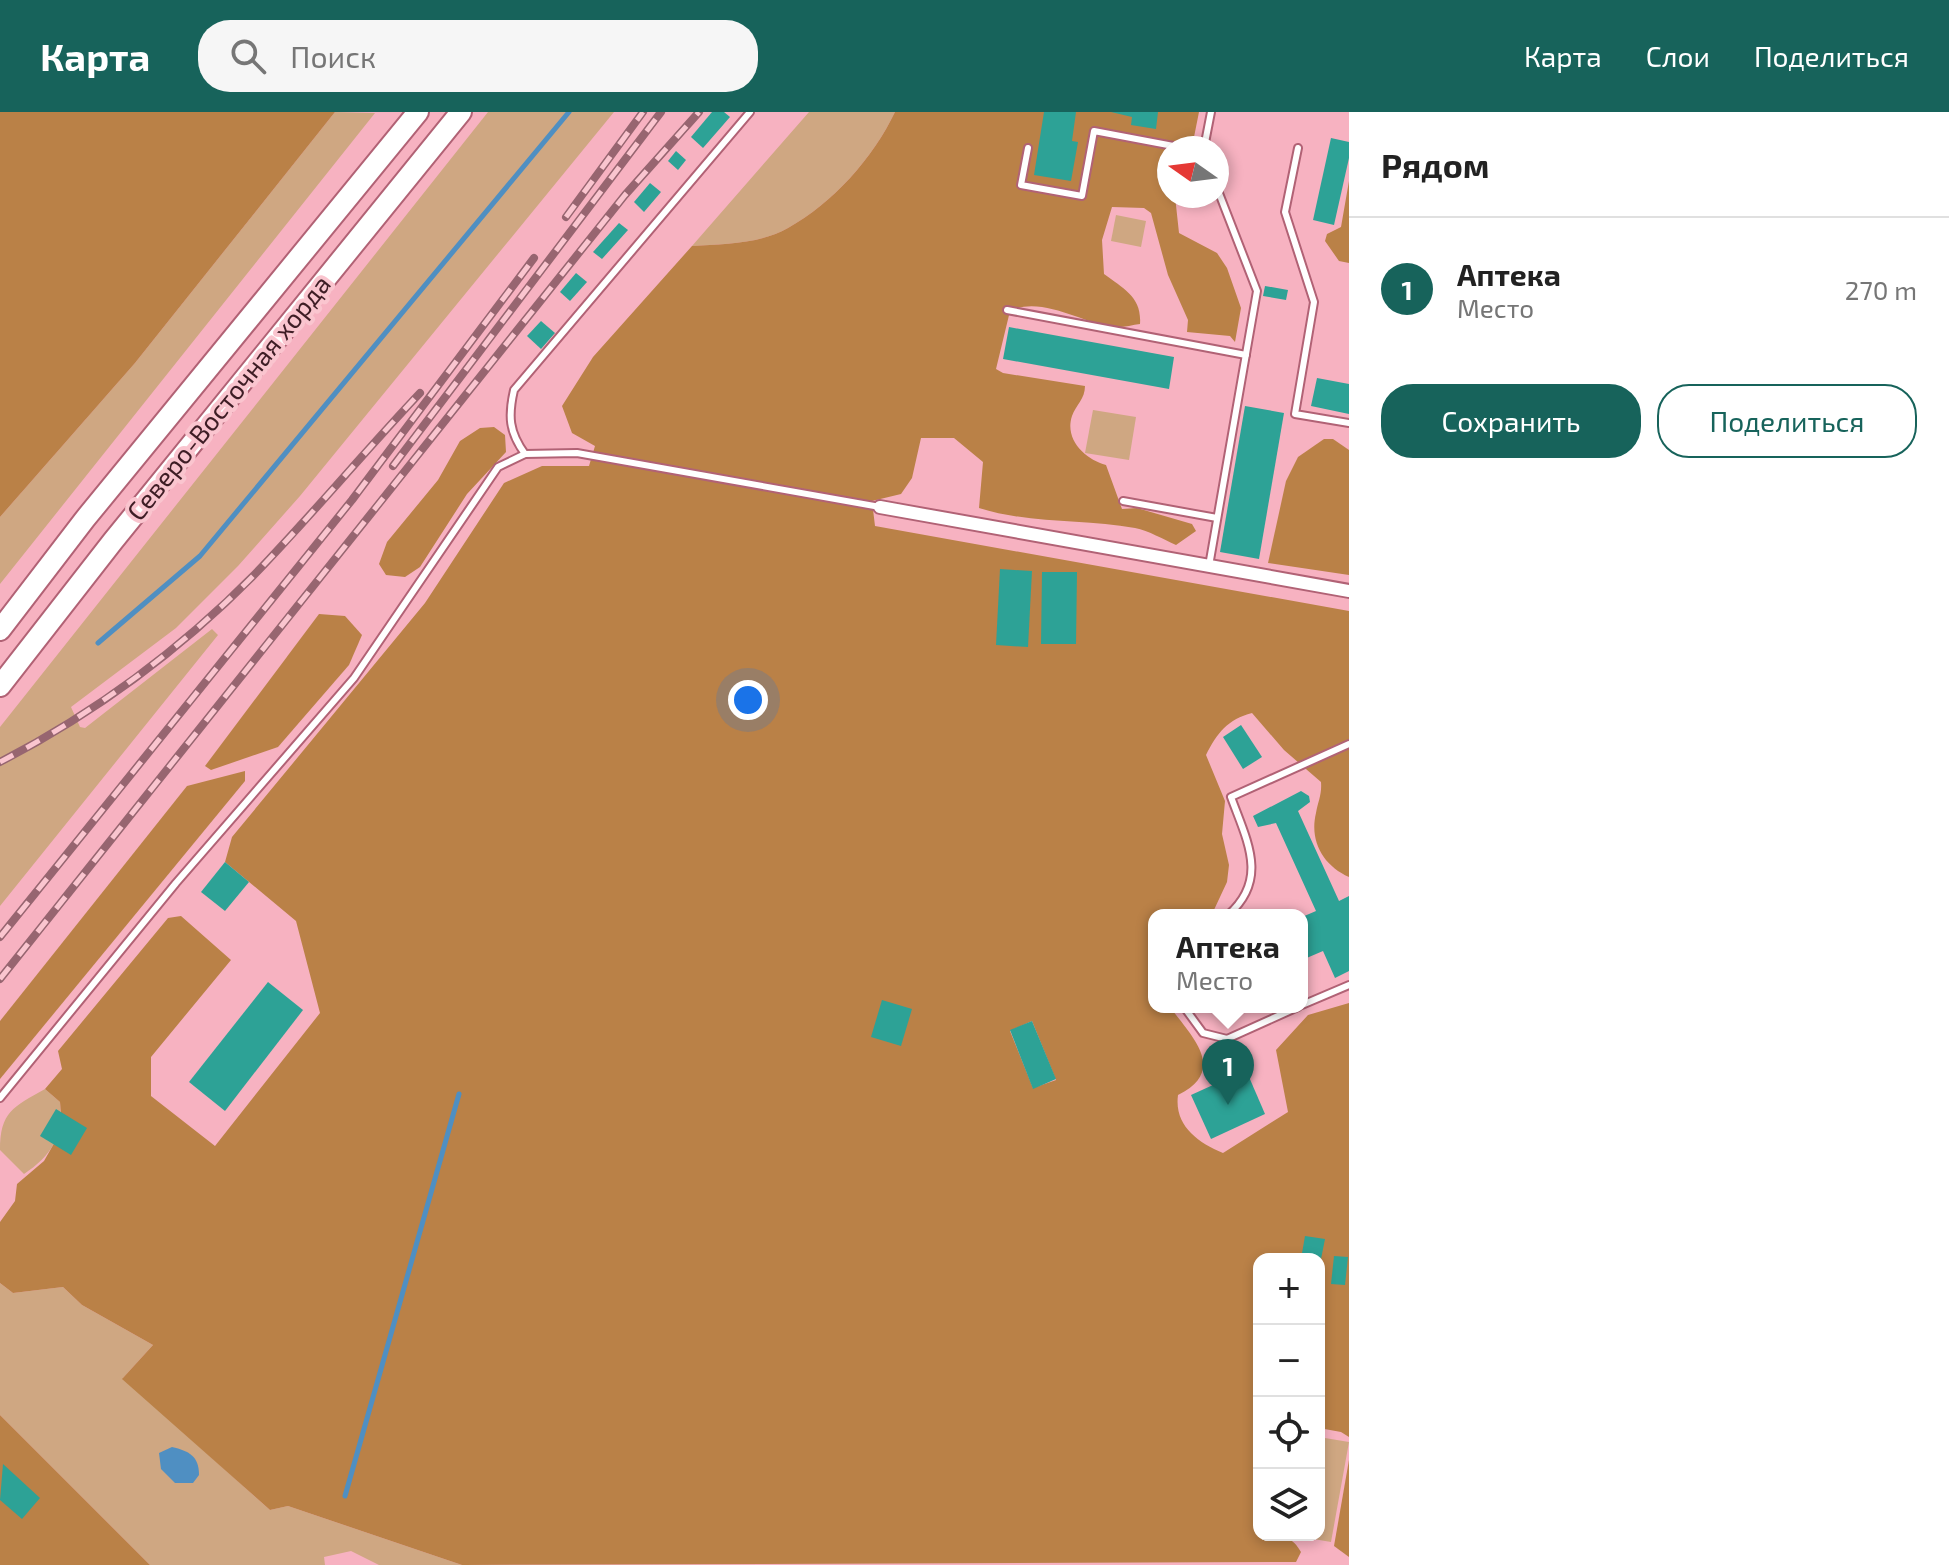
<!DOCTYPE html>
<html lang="ru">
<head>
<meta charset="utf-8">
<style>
  :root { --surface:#fff; --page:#f6f6f6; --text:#222; --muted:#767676; --line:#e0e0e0; --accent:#17635b }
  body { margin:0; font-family:"Exo 2",sans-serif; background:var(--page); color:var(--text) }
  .controls { position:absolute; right:24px; bottom:24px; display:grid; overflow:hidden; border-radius:16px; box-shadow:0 4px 12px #0003 }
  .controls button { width:72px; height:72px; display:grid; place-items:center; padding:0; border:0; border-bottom:2px solid var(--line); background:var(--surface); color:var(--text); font:40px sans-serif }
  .compass { position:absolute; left:1157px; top:24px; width:72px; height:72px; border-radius:50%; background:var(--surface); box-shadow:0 4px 12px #0003; rotate:284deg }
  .you { position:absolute; left:748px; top:588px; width:28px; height:28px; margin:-20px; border:6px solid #fff; border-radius:50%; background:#1a73e8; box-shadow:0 0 0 12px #1a73e833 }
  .badge { display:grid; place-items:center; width:52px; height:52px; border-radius:50%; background:var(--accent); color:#fff; font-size:26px; font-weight:700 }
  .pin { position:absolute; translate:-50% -66px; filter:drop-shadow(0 2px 4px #0008) }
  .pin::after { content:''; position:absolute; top:42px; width:28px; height:24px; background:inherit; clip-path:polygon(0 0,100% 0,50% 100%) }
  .popup { position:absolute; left:1148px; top:797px; width:160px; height:104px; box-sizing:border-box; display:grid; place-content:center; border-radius:16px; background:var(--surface); filter:drop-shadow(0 2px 6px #0005); font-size:26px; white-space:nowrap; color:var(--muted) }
  .popup b { font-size:30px; color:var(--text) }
  .popup::after { content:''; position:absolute; left:50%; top:100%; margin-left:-16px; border:16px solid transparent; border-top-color:var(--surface) }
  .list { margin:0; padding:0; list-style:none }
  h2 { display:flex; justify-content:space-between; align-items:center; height:104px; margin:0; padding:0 32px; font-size:34px }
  h2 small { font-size:26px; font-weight:400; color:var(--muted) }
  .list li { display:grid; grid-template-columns:52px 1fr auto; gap:24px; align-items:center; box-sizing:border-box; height:144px; padding:0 32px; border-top:2px solid var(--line) }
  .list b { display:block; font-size:30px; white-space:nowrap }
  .list p { margin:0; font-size:26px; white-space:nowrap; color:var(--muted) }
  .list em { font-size:26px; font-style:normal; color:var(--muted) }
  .actions { display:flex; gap:16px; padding:24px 32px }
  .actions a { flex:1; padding:18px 0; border:2px solid var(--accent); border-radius:32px; text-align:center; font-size:28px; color:var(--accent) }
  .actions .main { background:var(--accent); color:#fff }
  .icon { flex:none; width:44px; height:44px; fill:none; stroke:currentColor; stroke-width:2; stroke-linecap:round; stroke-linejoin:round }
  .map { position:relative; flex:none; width:1349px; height:1453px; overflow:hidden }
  header { display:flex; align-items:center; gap:48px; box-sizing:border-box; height:112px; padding:0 40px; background:var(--accent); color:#fff }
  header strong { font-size:38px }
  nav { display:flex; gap:44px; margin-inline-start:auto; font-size:28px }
  .search { width:560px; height:72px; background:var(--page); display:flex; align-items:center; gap:20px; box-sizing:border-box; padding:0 28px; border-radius:32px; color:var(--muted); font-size:30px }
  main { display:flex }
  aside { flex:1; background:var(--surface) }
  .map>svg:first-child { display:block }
  .green { fill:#cfa782 }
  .forest { fill:#ba8147; fill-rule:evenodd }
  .water { fill:#4f8fc2 }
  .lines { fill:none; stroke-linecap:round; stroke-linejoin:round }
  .stream { stroke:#4f8fc2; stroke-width:5 }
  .building { fill:#2da296 }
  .lane-casing { stroke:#b16275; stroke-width:10 }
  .street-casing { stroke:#b16275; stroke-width:16 }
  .primary-casing { stroke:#b16275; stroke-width:24 }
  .lane { stroke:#fff; stroke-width:6 }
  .street { stroke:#fff; stroke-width:12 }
  .primary { stroke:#fff; stroke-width:20 }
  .rail-casing { stroke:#976570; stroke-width:8 }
  .rail { stroke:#fac5cf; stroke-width:5; stroke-dasharray:15; stroke-linecap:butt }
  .labels { text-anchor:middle; stroke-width:8; stroke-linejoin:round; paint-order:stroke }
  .street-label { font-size:26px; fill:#3e1d25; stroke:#fac5cf }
</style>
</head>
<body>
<header>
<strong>Карта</strong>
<div class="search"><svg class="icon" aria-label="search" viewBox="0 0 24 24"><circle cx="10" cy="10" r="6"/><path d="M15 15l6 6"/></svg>Поиск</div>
<nav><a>Карта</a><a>Слои</a><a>Поделиться</a></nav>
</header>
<main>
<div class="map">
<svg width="1349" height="1453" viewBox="0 0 1349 1453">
  <rect width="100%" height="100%" fill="#f7b2c1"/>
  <g class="green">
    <path d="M335,0L375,1L0,472V405L135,251Z"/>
    <path d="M488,0H614L300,384L238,454L176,516L71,595L80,615L85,616L212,517L218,523L0,794V615Z"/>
    <path d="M809,0H895C873,46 833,91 788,116C760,132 724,132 692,134Z"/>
    <path d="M1116,103L1146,109L1141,135L1111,129Z"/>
    <path d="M1093,298L1136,305L1129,348L1085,341Z"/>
    <path d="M45,977L60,990C64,1024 51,1044 24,1062L0,1038C0,1000 13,995 45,977Z"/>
    <path d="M0,1171L13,1181L63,1175L82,1193L153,1233L123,1266L270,1398L288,1394L462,1453H379L351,1439L324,1445L325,1453H150L0,1303Z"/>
    <path d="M1319,1325L1349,1330L1331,1430L1290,1423H1319Z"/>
  </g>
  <g class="forest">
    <path d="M0,0H335L135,251L0,405Z"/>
    <path d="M895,0H1199L1192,35L1169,36V84H1175L1179,121L1217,141L1227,156L1241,196L1235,230L1230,224L1187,220L1188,208L1168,163L1151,101L1144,96L1112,95L1102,128L1104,162C1124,177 1142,185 1140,212C1132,213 1122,216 1115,215C1083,212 1042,183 1010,199L996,257L1003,261L1085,274C1085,287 1076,293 1072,304C1064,328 1086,348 1106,353L1122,397L1137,396L1192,412L1196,419L1176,433C1163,427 1149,419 1135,416C1083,407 1030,412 979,396L983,350L954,326H921L912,366L901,382L872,389L875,414L1349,499V765C1324,754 1309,730 1316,701C1318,689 1322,683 1321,670L1284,638L1252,601C1228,607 1217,621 1206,643L1225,689L1222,722L1229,753L1227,770L1213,800L1207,803H1154V895H1170C1192,925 1228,958 1178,983C1174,1013 1197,1030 1223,1041L1288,1000L1276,938L1308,903L1349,891V1325L1341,1320L1319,1316V1147H1259V1423C1278,1423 1291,1422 1301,1440L1296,1450L462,1453L288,1394L270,1398L122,1267L153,1233L82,1193L63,1175L13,1181L0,1171V1110L15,1089L17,1072L44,1049L56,1028L62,1013L60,990L45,977L62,957L58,939L168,806L181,804L231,848L151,945V984L215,1034L320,901L296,809L225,750L232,725L425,491L504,371L542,354H589L595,334L572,321L562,294L593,245L692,134C724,132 760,132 788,116C833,91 873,46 895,0ZM1032,909L1056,968L1033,976L1010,919Z"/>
    <path d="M1349,69V151L1339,149L1325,129L1327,122L1341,115Z"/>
    <path d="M494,315L505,323L506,340L467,382L420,455L405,465L386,463L379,452L387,430L438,368L460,329L480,316Z"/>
    <path d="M1324,327H1333L1349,338V463L1268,451L1286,369L1298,345Z"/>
    <path d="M319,502L345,504L362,523L349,553L278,635L211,658L205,654Z"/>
    <path d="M245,659V669L0,967V909L187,674Z"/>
    <path d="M0,1303L150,1453H0Z"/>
    <path d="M1349,1348V1445L1334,1434Z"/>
  </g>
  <path class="water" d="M172,1335C189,1339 199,1344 199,1363L193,1371H175L161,1357L159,1341Z"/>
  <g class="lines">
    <g class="stream">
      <path d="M98,531L200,444L569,0"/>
      <path d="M345,1384L459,982"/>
    </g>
  </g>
  <g class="building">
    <path d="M712,0H724L730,5L703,36L691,25Z"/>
    <path d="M1044,0H1076L1072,29L1078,30L1071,69L1034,63Z"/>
    <path d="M1111,0H1158L1156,17L1131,13L1132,5Z"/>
    <path d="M1331,26L1349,30V46L1334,113L1313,108Z"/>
    <path d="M676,39L686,48L678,58L668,49Z"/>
    <path d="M650,71L661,80L644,100L634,90Z"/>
    <path d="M619,111L628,118L602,147L593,140Z"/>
    <path d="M576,161L587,170L570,189L560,180Z"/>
    <path d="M1265,174L1288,178L1286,188L1263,184Z"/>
    <path d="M541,209L555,221L541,237L527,224Z"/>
    <path d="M1009,215L1174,245L1169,277L1003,247Z"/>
    <path d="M1317,266L1349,272V302L1311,294Z"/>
    <path d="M1245,294L1284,301L1259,447L1220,440Z"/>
    <path d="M1000,457L1032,459L1028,535L996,533Z"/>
    <path d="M1042,460H1077L1076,532H1041Z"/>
    <path d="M1241,613L1262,645L1243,657L1223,625Z"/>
    <path d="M1301,679L1309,684L1310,690L1298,699L1339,789L1349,784V859L1335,866L1323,839L1302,848V805L1316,799L1276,711L1258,715L1253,704Z"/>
    <path d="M225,750L249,770L225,799L201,780Z"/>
    <path d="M268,870L303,898L225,999L189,970Z"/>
    <path d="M882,888L912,897L901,934L871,925Z"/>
    <path d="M1032,909L1056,967L1033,977L1010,918Z"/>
    <path d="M1246,958L1265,1002L1211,1027L1191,983Z"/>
    <path d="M56,997L87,1016L71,1043L40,1024Z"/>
    <path d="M1305,1124L1325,1127L1321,1147H1301Z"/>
    <path d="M1334,1144L1348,1145L1345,1173L1331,1172Z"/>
    <path d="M3,1352L40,1386L22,1407L0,1388Z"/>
  </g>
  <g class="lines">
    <defs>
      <g id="lane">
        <path d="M1028,36L1021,73L1082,84L1094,19L1184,36"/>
        <path d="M1204,36L1211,0"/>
        <path d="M1298,36L1285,100L1314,190L1295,302L1349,311"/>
        <path d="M1007,198L1246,243"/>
        <path d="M525,342C509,320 508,304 514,278L750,0"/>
        <path d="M1123,389L1217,406"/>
        <path d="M1209,454L1257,179L1217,76"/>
        <path d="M1228,803C1269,767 1247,729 1231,685L1349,632"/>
        <path d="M1302,893L1349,873"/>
        <path d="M1184,895L1203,921L1227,927L1298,895"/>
        <path d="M0,986L176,771L354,566L498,355L525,342L577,341L880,395"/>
      </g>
      <path id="street" d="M880,395L1349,479"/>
      <g id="primary">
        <path d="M0,518L85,407L418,0"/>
        <path d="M0,574L113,429L461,0"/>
      </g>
    </defs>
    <use href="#lane" class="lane-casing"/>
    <use href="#street" class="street-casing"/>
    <use href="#primary" class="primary-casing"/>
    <use href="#lane" class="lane"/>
    <use href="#street" class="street"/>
    <use href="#primary" class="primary"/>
    <defs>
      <g id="rail">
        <path d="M566,105L643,0"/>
        <path d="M393,354L661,0"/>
        <path d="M0,650C93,602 181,537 255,462C312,403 364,340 420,281"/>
        <path d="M0,825L352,388L534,146"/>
        <path d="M0,867L625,83L699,0"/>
      </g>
    </defs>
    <use href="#rail" class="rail-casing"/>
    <use href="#rail" class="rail"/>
  </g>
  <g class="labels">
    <g class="street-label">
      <text transform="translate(229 286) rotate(-51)" y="9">Северо-Восточная хорда</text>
    </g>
  </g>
</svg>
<div class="controls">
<button>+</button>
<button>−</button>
<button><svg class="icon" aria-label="locate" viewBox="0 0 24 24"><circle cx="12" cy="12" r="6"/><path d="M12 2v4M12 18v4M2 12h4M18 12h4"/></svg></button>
<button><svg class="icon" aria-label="layers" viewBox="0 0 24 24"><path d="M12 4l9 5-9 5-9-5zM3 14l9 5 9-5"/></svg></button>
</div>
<svg class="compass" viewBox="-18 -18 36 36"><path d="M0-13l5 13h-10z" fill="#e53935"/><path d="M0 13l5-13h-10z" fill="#767676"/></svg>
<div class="you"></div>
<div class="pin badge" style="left:1228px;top:993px">1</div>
<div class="popup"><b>Аптека</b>Место</div>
</div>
<aside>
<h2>Рядом<small></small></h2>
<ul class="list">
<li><span class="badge">1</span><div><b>Аптека</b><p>Место</p></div><em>270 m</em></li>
</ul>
<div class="actions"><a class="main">Сохранить</a><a>Поделиться</a></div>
</aside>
</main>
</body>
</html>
